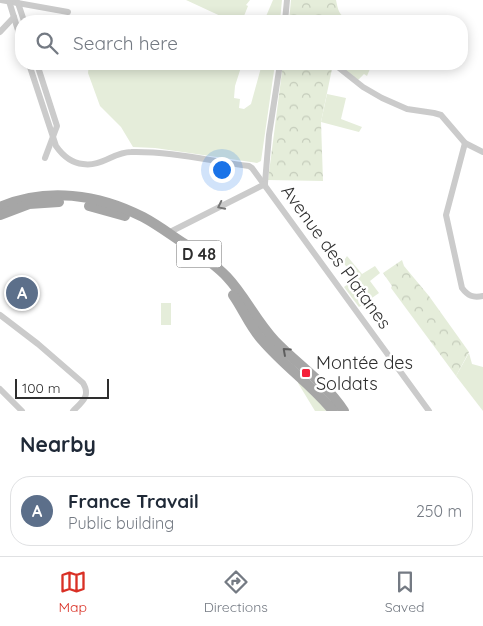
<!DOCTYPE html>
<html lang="en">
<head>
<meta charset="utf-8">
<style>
  :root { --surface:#fff; --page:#f2f2f3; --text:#1f2937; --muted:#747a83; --line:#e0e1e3; --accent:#d93025 }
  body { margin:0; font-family:Quicksand,sans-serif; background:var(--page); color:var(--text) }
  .scale { position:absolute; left:15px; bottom:12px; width:94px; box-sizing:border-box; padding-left:5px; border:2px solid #2e2e2e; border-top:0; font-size:14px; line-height:18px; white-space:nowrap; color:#2e2e2e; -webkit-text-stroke:4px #fff; paint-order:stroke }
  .you { position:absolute; left:221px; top:169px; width:18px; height:18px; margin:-12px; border:4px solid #fff; border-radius:50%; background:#1a73e8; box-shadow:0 0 0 8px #1a73e833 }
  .badge { display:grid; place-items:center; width:32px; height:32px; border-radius:50%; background:var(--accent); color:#fff; font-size:16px; font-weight:700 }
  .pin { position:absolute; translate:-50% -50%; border:2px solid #fff; box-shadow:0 1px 5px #0006 }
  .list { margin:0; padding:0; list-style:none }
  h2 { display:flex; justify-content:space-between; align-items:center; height:65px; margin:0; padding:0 20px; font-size:21px }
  h2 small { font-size:16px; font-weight:400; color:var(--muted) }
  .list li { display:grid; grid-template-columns:32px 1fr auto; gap:15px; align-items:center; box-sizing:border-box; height:70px; margin:0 10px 10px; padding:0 10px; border:1px solid var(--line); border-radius:20px }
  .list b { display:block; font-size:19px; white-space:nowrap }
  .list p { margin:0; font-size:16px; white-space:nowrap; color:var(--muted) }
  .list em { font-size:16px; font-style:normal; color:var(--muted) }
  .icon { flex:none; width:28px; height:28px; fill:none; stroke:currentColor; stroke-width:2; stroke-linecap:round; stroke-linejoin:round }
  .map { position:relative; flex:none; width:483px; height:411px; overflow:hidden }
  .search { position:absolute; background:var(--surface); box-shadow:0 2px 12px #0003; left:15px; right:15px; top:15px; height:55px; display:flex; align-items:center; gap:12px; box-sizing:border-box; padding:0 18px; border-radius:20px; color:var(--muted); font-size:19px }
  .sheet { height:145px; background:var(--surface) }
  nav { display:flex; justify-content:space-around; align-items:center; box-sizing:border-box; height:70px; border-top:1px solid var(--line); background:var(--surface); font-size:14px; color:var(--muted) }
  nav a { display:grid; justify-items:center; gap:2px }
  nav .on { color:var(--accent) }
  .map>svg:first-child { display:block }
  .green { fill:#e5edda }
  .forest { fill:url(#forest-crowns) }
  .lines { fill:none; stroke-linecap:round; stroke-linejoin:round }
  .minor { stroke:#cbcbcb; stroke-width:6 }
  .primary { stroke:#a6a6a6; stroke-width:10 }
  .oneway { stroke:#757575 }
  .oneway2 { stroke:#5e5e5e }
  .poi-dot { fill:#f52039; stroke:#fff; stroke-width:2 }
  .labels { text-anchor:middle; stroke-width:5; stroke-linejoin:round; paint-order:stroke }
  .shield { fill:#fff; stroke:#6d6d6d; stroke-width:1 }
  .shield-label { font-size:16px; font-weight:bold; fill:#2e2e2e }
  .street-label { font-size:18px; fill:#2e2e2e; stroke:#fff }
  .poi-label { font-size:18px; fill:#2e2e2e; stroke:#fff; text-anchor:start }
</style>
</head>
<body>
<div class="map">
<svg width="483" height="411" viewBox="0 0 483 411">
  <defs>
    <pattern id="forest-crowns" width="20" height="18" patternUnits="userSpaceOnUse" patternTransform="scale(1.25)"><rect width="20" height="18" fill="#e5edda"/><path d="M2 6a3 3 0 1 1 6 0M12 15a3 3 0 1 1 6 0" fill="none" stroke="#c5ccbb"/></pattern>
  </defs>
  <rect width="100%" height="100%" fill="#fff"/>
  <g class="green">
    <path d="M186,0H250L246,5L248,6L242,21H192L193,16L227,19Z"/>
    <path d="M273,0H282L280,21H264Z"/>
    <path d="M89,64H244H242L235,86L234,98L240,99L239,108L244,109L251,104L262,64H275L261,161L257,163L155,148L133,147L121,127L100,106L88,73Z"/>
    <path d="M337,64H372L367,76L364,74L358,80Z"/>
    <path d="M327,94L346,98L341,119L362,127L359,132L321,122Z"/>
    <path d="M347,256L362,274L375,266L380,273L370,281L379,293L359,307L344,287L355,279L343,262Z"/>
    <rect x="161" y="303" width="10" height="22"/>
    <path d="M469,353L472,364L483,367V411L456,376Z"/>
    <path d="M298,381L328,411H315L298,383Z"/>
  </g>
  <g class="forest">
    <path d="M291,0H336C338,10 339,16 349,20L289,21Z"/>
    <path d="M283,64H333L321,122L323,181L268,180Z"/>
    <path d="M402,260L404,266L429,296L469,352L456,376L391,288L392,286L383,273Z"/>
  </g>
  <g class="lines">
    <g class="minor">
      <path d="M1,0L68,12"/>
      <path d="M9,1L21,40"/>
      <path d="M18,3L24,21"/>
      <path d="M285,21L287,0"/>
      <path d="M0,32L14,17"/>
      <path d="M29,64L56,146C63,156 71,163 83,164C101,167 114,152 131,152C170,151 210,161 249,166L252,168L429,411"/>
      <path d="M37,64L57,126L45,158"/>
      <path d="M334,64L363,87L382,98L407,109L434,113L441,115L465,143L483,152"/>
      <path d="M465,143L446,215L462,288C468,296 473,298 483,296"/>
      <path d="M265,183L269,135L280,64"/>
      <path d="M168,233L265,184"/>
      <path d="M0,315L38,344L83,383C91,396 82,402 73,411"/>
      <path d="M0,389L22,411"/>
    </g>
    <g class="primary">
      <path d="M89,206L125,216"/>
      <path d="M0,207C46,187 99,194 143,217C158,225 171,235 185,244C199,254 215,264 227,277C245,296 256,321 275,341C298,365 325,382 344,411"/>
      <path d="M0,215L29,204L59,202"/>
      <path d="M233,295C243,309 250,327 262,340C284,366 312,385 333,411"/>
    </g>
  </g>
  <defs><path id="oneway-chevron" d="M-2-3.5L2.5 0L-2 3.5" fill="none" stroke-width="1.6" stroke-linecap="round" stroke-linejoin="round" transform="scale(1.25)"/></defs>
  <use class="oneway" href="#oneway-chevron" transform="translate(221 206) rotate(154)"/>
  <use class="oneway2" href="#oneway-chevron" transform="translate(286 351) rotate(-138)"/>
  <rect class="poi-dot" x="301" y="368" width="10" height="10" rx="2.5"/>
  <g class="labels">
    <rect class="shield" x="176.5" y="240.5" width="45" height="27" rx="4"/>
    <g class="shield-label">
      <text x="199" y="260">D 48</text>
    </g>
    <g class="street-label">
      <text transform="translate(336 257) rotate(54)" y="6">Avenue des Platanes</text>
    </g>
    <g class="poi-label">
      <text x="316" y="369">Montée des<tspan x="316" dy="21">Soldats</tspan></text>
    </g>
  </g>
</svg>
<div class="scale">100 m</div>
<div class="you"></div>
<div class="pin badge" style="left:22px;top:293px;background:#5c6f8a">A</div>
<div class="search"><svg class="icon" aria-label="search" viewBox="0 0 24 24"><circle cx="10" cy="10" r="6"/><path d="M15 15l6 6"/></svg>Search here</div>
</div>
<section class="sheet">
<h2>Nearby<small></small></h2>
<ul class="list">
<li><span class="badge" style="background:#5c6f8a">A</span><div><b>France Travail</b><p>Public building</p></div><em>250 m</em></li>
</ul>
</section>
<nav>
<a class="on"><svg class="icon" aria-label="map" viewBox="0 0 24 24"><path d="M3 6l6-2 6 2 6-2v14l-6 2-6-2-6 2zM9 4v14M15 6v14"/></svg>Map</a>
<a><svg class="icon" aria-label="directions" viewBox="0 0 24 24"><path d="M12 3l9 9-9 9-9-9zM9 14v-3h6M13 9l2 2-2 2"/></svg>Directions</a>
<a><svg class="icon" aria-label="saved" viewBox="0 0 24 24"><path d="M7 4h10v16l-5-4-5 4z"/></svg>Saved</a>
</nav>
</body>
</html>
